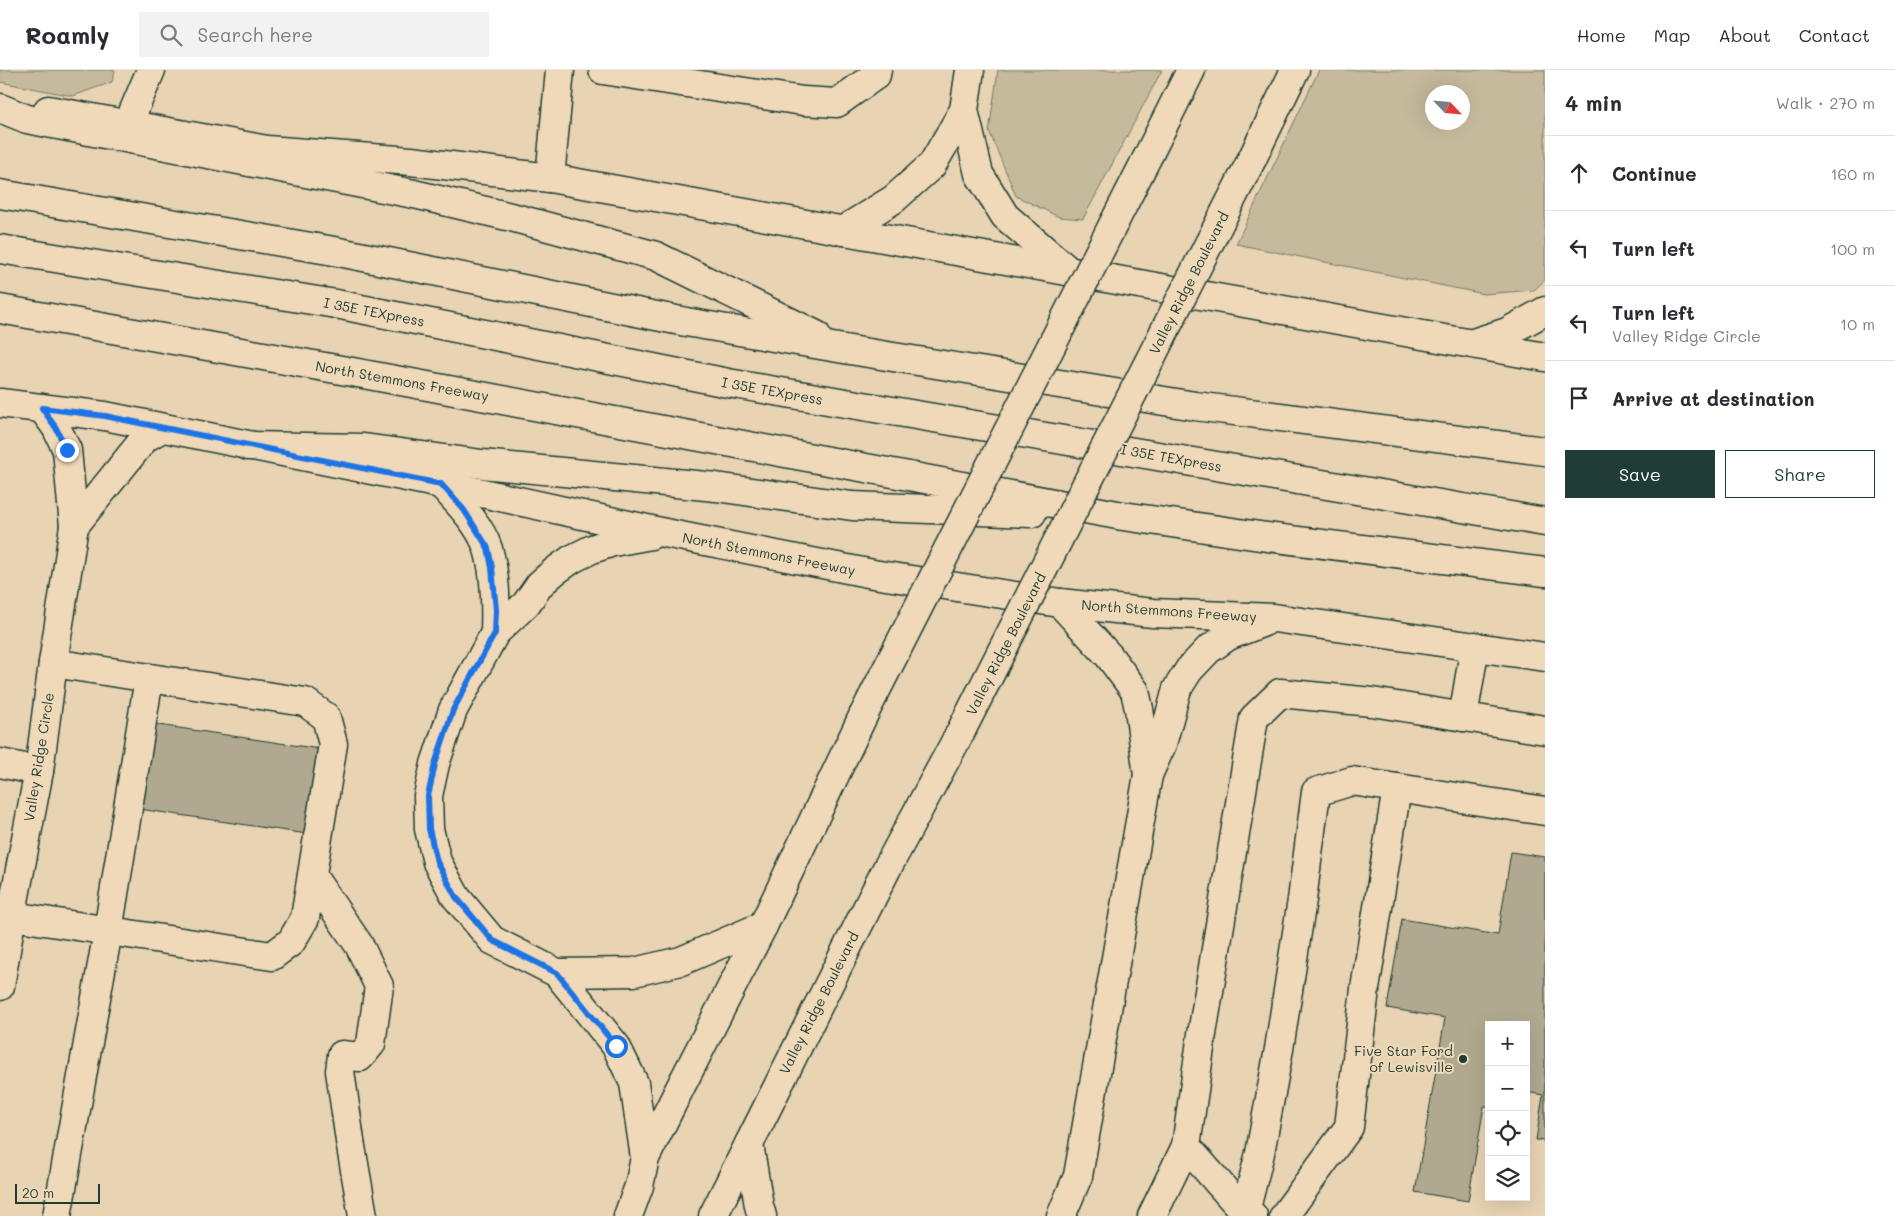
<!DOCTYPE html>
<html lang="en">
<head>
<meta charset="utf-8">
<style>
  :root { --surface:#fff; --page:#f2f2f3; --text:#2b2b33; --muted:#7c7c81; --line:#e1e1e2; --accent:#1f3d34 }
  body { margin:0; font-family:Mali,sans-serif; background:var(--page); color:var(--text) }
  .controls { position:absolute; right:15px; bottom:15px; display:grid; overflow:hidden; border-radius:0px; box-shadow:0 5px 20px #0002 }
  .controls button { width:45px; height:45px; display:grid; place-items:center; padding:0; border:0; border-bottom:1px solid var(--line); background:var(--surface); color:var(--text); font:25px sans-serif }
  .compass { position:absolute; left:1425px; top:15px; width:45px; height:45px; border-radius:50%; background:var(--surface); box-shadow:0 5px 20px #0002; rotate:116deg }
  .scale { position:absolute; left:15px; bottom:12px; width:85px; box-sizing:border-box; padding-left:5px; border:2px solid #1f3d34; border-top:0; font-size:14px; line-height:18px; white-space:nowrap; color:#1f3d34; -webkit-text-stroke:4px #f0d9b8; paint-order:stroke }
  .stop { position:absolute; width:15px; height:15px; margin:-11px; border:4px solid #1a73e8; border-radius:50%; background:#fff }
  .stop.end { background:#1a73e8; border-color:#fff; box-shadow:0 1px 5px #0008 }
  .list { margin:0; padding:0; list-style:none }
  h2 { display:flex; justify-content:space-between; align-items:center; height:65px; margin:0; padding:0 20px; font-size:21px }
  h2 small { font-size:16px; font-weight:400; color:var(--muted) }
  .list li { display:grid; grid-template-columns:32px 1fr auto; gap:15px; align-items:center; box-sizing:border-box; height:75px; padding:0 20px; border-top:1px solid var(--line) }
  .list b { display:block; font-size:19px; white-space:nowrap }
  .list p { margin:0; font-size:16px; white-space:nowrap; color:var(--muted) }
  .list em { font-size:16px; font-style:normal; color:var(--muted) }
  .actions { display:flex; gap:10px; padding:15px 20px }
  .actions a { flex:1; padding:11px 0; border:1px solid var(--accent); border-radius:0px; text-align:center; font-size:18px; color:var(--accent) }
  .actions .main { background:var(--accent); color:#fff }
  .icon { flex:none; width:28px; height:28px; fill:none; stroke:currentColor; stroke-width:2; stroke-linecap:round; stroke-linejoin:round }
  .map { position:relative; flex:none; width:1545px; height:1146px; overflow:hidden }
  header { display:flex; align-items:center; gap:30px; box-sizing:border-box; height:70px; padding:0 25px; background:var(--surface); border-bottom:1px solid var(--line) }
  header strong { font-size:24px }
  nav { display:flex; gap:28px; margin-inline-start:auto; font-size:18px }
  .search { width:350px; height:45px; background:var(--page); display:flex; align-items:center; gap:12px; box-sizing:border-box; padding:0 18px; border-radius:0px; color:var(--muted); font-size:19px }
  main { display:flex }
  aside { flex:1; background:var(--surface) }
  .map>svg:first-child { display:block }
  .green { fill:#c6ba9d; stroke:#727c68; fill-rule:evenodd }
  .building { fill:#b0a990; stroke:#1f3d34 }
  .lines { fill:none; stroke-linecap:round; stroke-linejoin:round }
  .minor-casing { stroke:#1f3d34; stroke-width:31 }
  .major-casing { stroke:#1f3d34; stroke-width:31 }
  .highway-casing { stroke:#1f3d34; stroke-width:31 }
  .minor { stroke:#f0d9b8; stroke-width:28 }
  .major { stroke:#f0d9b8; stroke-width:28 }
  .highway { stroke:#f0d9b8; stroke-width:28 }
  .major-bridge-casing { stroke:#1f3d34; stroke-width:31; stroke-linecap:butt }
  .major-bridge { stroke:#f0d9b8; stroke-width:28 }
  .route { stroke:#1a73e8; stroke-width:6 }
  .poi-dot { fill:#1f3d34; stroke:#f0d9b8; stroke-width:2 }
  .labels { text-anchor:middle; stroke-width:4; stroke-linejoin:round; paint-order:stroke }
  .street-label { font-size:14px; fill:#1f3d34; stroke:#f0d9b8 }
  .poi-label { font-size:14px; fill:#1f3d34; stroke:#f0d9b8; text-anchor:end }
</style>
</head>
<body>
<header>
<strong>Roamly</strong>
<div class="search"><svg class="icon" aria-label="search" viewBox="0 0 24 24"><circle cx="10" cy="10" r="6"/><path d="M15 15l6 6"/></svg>Search here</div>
<nav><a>Home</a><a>Map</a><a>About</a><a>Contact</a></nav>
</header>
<main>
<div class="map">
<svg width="1545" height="1146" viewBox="0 0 1545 1146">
  <rect width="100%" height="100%" fill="#e8d3b3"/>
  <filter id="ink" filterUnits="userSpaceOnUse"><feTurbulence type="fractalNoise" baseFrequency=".02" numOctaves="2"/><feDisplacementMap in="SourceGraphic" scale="10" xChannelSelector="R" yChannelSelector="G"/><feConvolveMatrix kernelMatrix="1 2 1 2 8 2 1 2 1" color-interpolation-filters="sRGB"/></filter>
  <g filter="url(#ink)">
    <g class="green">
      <path d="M0,0H115L112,12L73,26L0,12Z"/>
      <path d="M998,0H1162L1083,149L1059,147L1016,126L989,61Z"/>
      <path d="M1319,0H1545V210L1534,220L1484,224L1236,174ZM1462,22V52H1432V22Z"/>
    </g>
    <g class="building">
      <path d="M152,654L320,679L307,764L139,739Z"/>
      <path d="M1511,782L1545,787V1071L1536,1070L1543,1025L1526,1022V955H1489V1037L1484,1036L1468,1131L1415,1122L1445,948L1387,938L1402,849L1498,865Z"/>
    </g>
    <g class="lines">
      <defs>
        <g id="minor">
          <path d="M603,0L803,31L837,33L876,5L877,0"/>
          <path d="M128,54L151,0"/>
          <path d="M550,108L560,0"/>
          <path d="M74,456L145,368L162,358"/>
          <path d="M1463,647L1475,576"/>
          <path d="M0,693L39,701"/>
          <path d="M312,806L359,875L379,916L371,974L360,987L342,985L340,1001L350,1071L363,1146"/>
          <path d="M12,846L272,886L291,872L305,848L333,674L326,647L305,632L53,593"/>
          <path d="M0,916L15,826L39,701L53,593L74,456L67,380L56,357L42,338"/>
          <path d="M57,1146L108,861L149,608"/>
          <path d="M1152,1146L1186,1076"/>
          <path d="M1244,1146L1260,1083L1279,979L1302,830L1316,722L1352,711L1545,741"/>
          <path d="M1253,1146L1245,1143L1186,1076L1202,964L1254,648L1280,623L1372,632L1545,660"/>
          <path d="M1284,1146L1349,1057L1365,919L1397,718"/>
        </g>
        <g id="major">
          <path d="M48,40L267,80L411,91L550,108L1545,287"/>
          <path d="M964,40L979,104L1005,146L1070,202"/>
          <path d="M1149,84L1191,0"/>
          <path d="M1252,89L1295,0"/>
          <path d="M842,161L894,129L932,95L964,40L970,0"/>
          <path d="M1473,273L1507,262L1545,241"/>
          <path d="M0,333L105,346L441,414L665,463L873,504L1060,533L1153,543L1274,548L1545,587"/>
          <path d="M441,414C458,433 480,454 488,479C496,505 496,535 495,563"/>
          <path d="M1060,533L1109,586L1135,621L1139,639L1148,705"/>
          <path d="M557,903L634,902L681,891L763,856"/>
          <path d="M749,1074L759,1136L762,1146"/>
          <path d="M645,1088L634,1013L616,976L557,903L492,870L456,827L437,792L429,759L428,726L435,694L453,640L495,563L526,534L540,514L555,501L572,489L592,479L613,472L651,465"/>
          <path d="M628,1146L639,1116L645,1088L682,1014L763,856L863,646"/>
          <path d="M713,1146L886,800L960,663"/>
          <path d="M1061,1146L1078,1106L1148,705L1162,674L1177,619L1189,600L1208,580L1228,566L1264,552"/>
        </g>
        <g id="highway">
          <path d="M0,38L27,49L414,124L515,148L656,186L816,265"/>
          <path d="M0,124L334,181L686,252L844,279L1195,336L1545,381"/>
          <path d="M0,179L336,234L728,313L1545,452"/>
          <path d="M0,239L347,301L1123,446L1260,466L1545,502"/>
          <path d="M248,376L364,378L482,394L716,417L852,436L1032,443"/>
        </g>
      </defs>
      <use href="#minor" class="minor-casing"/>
      <use href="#major" class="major-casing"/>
      <use href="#highway" class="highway-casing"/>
      <use href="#minor" class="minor"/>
      <use href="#major" class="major"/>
      <use href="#highway" class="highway"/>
      <defs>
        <g id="major-bridge">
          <path d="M863,646L1149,84"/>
          <path d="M960,663L1252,89"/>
        </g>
      </defs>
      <use href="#major-bridge" class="major-bridge-casing"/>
      <use href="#major-bridge" class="major-bridge"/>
    </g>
  </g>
  <g class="lines" filter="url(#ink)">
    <path class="route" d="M67,380L56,358L42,338L105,346L441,414L464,440L488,478L492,498L496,540L495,563L453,640L435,694L428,726L429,759L437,792L456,827L492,870L557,903L616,976"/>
  </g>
  <circle class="poi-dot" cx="1463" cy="989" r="5"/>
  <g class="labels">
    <g class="street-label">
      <text transform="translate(1189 213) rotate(-63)" y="5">Valley Ridge Boulevard</text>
      <text transform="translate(374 242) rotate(11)" y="5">I 35E TEXpress</text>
      <text transform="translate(402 311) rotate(10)" y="5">North Stemmons Freeway</text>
      <text transform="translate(772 321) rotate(10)" y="5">I 35E TEXpress</text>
      <text transform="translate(1171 388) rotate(10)" y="5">I 35E TEXpress</text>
      <text transform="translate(769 484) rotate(11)" y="5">North Stemmons Freeway</text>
      <text transform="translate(1169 541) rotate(4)" y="5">North Stemmons Freeway</text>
      <text transform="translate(1006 574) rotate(-63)" y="5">Valley Ridge Boulevard</text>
      <text transform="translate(39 687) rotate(-81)" y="5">Valley Ridge Circle</text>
      <text transform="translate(819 933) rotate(-63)" y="5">Valley Ridge Boulevard</text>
    </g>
    <g class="poi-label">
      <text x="1453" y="986">Five Star Ford<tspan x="1453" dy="16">of Lewisville</tspan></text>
    </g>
  </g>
</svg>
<div class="controls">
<button>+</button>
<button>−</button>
<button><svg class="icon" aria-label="locate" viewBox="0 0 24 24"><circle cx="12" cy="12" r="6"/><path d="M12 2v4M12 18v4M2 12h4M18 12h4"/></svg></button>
<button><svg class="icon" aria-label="layers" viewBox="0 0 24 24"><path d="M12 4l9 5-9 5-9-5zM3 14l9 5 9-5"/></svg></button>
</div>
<svg class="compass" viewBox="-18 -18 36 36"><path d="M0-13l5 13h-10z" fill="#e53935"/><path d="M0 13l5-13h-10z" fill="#7c7c81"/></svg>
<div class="scale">20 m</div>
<div class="stop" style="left:616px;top:976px"></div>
<div class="stop end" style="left:67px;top:380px"></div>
</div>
<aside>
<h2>4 min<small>Walk · 270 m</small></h2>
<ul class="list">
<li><svg class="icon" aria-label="ahead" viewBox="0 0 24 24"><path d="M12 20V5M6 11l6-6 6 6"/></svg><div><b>Continue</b></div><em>160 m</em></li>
<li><svg class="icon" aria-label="left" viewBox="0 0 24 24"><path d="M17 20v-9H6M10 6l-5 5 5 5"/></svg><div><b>Turn left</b></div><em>100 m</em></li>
<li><svg class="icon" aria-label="left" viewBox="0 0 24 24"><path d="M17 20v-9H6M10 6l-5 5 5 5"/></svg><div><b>Turn left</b><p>Valley Ridge Circle</p></div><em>10 m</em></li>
<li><svg class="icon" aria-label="arrive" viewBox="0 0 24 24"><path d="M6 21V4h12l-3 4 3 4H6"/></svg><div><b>Arrive at destination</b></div></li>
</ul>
<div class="actions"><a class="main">Save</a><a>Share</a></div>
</aside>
</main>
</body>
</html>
